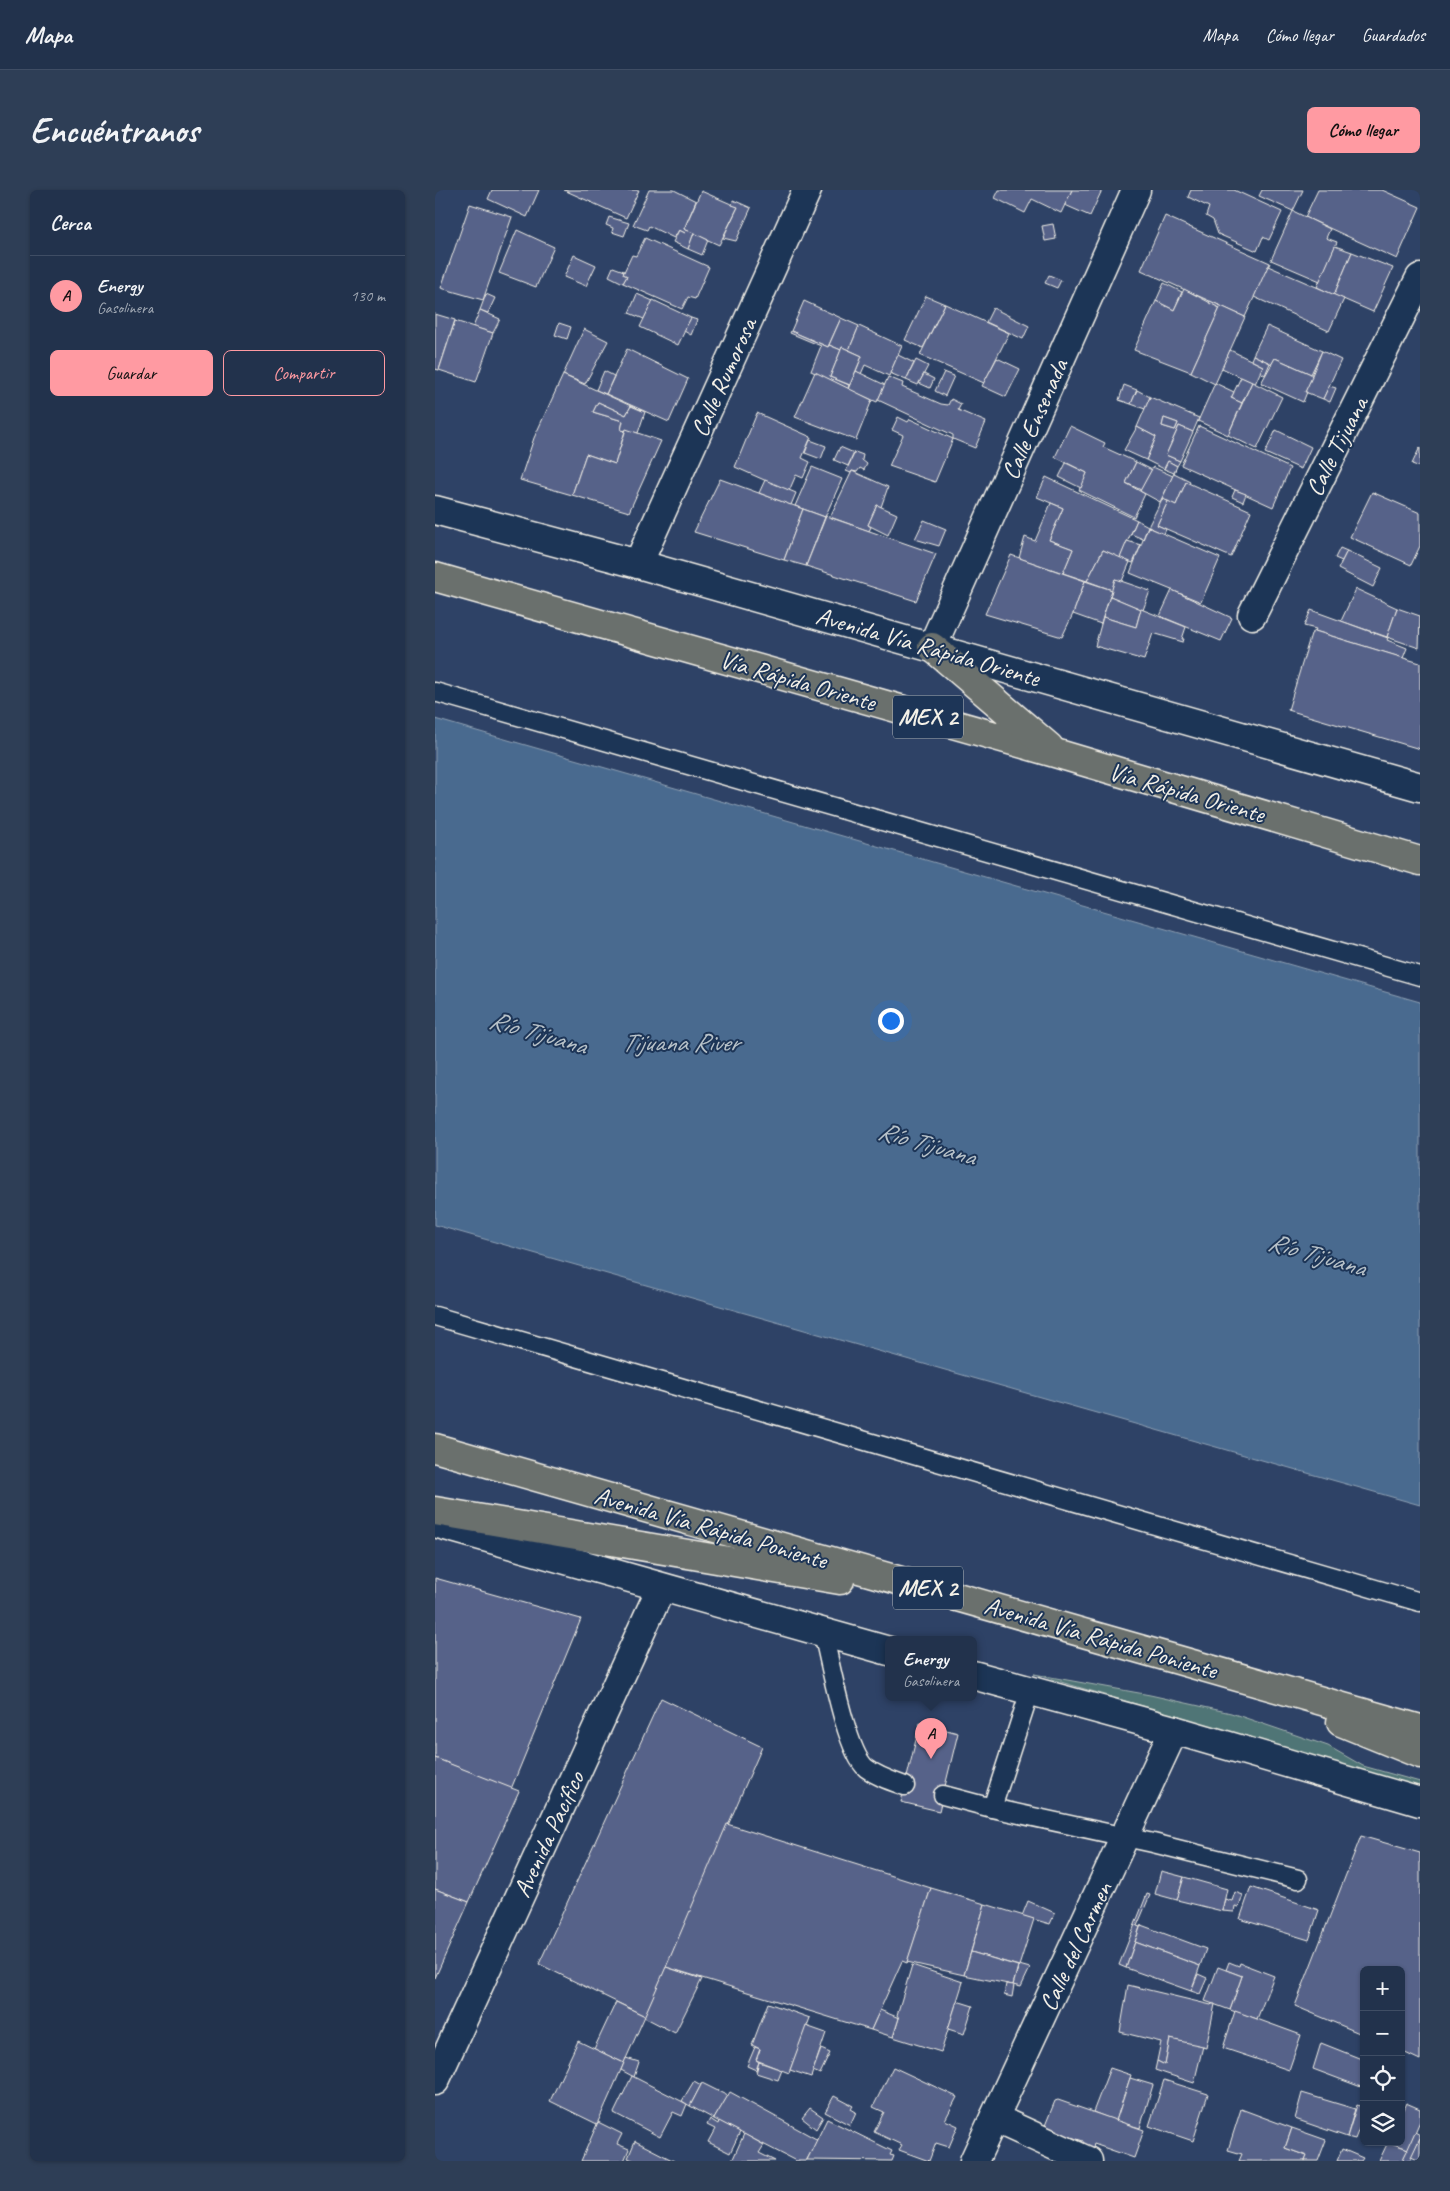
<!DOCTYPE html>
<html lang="es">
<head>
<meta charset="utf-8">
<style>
  :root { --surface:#22324c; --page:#2e3e56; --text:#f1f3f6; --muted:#a2aab5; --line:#3f4d64; --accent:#ff9aa2 }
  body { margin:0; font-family:Caveat,sans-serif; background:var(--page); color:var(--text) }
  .controls { position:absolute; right:15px; bottom:15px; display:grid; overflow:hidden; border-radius:8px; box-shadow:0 1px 4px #0004 }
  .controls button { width:45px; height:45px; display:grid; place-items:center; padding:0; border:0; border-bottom:1px solid var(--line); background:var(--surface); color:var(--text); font:25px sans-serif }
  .you { position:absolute; left:455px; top:830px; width:18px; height:18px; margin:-12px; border:4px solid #fff; border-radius:50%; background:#1a73e8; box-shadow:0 0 0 8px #1a73e833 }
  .badge { display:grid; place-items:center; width:32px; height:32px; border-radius:50%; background:var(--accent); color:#111; font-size:16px; font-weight:700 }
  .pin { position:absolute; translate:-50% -41px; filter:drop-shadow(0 1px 2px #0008) }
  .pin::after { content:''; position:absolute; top:26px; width:18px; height:15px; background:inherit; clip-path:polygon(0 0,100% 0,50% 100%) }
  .popup { position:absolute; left:450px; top:1446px; width:92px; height:65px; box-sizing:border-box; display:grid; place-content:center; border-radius:8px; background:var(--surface); filter:drop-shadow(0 1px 4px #0005); font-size:16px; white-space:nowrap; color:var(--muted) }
  .popup b { font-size:19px; color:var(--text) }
  .popup::after { content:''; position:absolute; left:50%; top:100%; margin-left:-10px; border:10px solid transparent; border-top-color:var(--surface) }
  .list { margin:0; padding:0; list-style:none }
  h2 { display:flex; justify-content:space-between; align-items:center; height:65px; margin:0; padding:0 20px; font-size:21px }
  h2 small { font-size:16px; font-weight:400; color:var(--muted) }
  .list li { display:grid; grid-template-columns:32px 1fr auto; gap:15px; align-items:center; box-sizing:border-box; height:80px; padding:0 20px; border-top:1px solid var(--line) }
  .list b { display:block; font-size:19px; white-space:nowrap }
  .list p { margin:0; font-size:16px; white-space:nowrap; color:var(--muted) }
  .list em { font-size:16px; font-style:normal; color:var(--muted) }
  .actions { display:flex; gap:10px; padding:15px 20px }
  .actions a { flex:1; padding:11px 0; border:1px solid var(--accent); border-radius:8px; text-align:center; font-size:18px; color:var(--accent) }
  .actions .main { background:var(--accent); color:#111 }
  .icon { flex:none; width:28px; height:28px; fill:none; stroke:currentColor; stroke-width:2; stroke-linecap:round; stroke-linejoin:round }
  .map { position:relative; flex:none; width:985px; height:1971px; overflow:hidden; border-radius:8px }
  header { display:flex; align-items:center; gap:30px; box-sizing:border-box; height:70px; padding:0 25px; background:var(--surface); border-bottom:1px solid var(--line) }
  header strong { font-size:24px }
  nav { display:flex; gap:28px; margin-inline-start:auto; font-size:18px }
  .intro { display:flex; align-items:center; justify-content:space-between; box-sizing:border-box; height:120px; padding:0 30px }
  h1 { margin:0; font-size:35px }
  .button { padding:12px 22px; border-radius:8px; background:var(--accent); color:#111; font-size:18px; font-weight:700 }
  main { display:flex; gap:30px; padding:0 30px }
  aside { flex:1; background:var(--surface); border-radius:8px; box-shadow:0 1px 4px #0004 }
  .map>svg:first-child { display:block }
  .green { fill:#4f7476; stroke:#a2b2af }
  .water { fill:#4a6a8f; stroke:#8ea0b3 }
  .building { fill:#576289; stroke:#f4f1e8; fill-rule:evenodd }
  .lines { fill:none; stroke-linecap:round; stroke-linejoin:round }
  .service-casing { stroke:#f4f1e8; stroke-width:21 }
  .minor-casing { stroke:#f4f1e8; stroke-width:31 }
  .secondary-casing { stroke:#f4f1e8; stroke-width:31 }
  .trunk-casing { stroke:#f4f1e8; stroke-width:31 }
  .service { stroke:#1d3557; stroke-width:18 }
  .minor { stroke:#1d3557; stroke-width:28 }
  .secondary { stroke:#1d3557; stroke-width:28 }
  .trunk { stroke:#6b706d; stroke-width:28 }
  .labels { text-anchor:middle; stroke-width:4; stroke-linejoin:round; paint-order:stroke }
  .shield { fill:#1d3557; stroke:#b4b9bc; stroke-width:1 }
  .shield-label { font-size:24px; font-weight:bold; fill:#f4f1e8 }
  .street-label { font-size:25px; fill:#f4f1e8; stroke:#1d3557 }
  .water-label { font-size:26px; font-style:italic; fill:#b8c2c9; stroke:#1d3557 }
</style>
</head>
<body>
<header>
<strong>Mapa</strong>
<nav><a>Mapa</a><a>Cómo llegar</a><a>Guardados</a></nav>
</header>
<div class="intro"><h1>Encuéntranos</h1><a class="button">Cómo llegar</a></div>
<main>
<aside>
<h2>Cerca<small></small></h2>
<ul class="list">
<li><span class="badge">A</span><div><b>Energy</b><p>Gasolinera</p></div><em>130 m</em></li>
</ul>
<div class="actions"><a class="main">Guardar</a><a>Compartir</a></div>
</aside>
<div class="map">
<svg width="985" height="1971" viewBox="0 0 985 1971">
  <rect width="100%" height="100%" fill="#2e4266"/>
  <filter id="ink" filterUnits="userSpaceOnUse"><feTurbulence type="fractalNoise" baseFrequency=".02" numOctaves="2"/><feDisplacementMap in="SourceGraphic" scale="10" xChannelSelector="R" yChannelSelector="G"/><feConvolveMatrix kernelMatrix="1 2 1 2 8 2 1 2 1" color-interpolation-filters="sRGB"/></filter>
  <g filter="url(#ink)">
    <path class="green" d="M599,1484L715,1505L796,1523L893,1556L928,1576L985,1592V1598Z"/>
    <path class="water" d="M0,529L985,812V1315L0,1035Z"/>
    <g class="building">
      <path d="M57,0H104L92,27L53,9Z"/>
      <path d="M129,0H204L191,28Z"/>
      <path d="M214,0H239L261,11L249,39L251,40L250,43L244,40L239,48L214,36L212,40L198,35Z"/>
      <path d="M564,0H637L626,23L597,9L590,23L560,8Z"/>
      <path d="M637,0H667L655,26L630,15Z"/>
      <path d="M756,0H799L847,22L834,50L828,47L822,61L783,44L778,30L771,26L774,17L753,7Z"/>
      <path d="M827,0H868L858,21L824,6Z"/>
      <path d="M883,0H947L985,17L962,69L870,27Z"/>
      <path d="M266,1L303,17L284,55L249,39Z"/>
      <path d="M298,10L316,18L301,51L288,48L303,17L297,15Z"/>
      <path d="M35,14L77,27L48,110L6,98Z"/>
      <path d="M858,21L895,39L891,48L902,52L885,91L836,70Z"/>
      <path d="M730,26L835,73L810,127L706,80Z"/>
      <path d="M174,27L194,33L189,46L177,42L178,38L171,35Z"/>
      <path d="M618,34L621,49L610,51L607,36Z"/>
      <path d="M82,40L119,57L101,97L64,83Z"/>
      <path d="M244,40L250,43L251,40L259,43L253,59L238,52Z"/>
      <path d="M259,43L273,50L267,65L253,59Z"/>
      <path d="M210,48L274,77L260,109L253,107L247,119L188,93L192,86L188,84L197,65L201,66Z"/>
      <path d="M900,56L917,62L899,105L882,97Z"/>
      <path d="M917,62L958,78L938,122L899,105Z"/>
      <path d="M139,65L161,75L151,96L129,87Z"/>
      <path d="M833,76L909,109L894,141L819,107Z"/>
      <path d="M178,77L189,81L188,84L192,86L188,93L174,86Z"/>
      <path d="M614,85L626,90L622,98L610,93Z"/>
      <path d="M729,93L747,102L739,120L721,111Z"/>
      <path d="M749,99L785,118L756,182L699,160L721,111L739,120Z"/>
      <path d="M51,104L60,108L53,123L45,120Z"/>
      <path d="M202,104L218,111L209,129L194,123Z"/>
      <path d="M491,106L510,114L488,158L470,150Z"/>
      <path d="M218,110L256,128L243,155L205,137Z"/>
      <path d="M369,111L406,128L393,157L356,141Z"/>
      <path d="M775,111L810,127L780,194L756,182L785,118L774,113Z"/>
      <path d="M510,114L574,143L549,193L485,165Z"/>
      <path d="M558,118L594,136L588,149L551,132Z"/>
      <path d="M45,120L65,129L58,143L38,137Z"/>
      <path d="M0,124L20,130L4,180L0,179Z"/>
      <path d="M256,128L262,130L256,145L249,141Z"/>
      <path d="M406,128L424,136L414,160L407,157L406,160L394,155Z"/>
      <path d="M20,131L58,143L41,192L4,180Z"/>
      <path d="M124,133L136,137L132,149L120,145Z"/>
      <path d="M424,136L467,156L454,186L430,175L426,184L421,181L427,166L414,160Z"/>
      <path d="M832,136L887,161L876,184L840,168L837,174L818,165Z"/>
      <path d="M149,139L173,151L150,194L128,185Z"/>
      <path d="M356,141L393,157L394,155L406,160L395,187L414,195L413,199L376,181L386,156L355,143Z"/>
      <path d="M407,157L427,166L415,195L395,187Z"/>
      <path d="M192,159L253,189L234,232L171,204Z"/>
      <path d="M795,160L828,176L820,194L787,178Z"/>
      <path d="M887,161L906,170L888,209L870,202Z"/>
      <path d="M463,165L479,173L471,190L455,183Z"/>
      <path d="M818,165L835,173L830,185L825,182L828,176L816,170Z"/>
      <path d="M562,168L585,179L571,207L547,196Z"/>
      <path d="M840,168L876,184L877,187L870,202H872L868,212L826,193Z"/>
      <path d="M481,170L493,176L483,195L471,190Z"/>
      <path d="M169,181L179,186L171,204L161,200Z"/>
      <path d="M421,181L450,195L442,212L413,199Z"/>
      <path d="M380,182L437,210L421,250L360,227Z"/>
      <path d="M509,182L519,186L510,206L500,201Z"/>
      <path d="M489,184L499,189L495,198L484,193Z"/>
      <path d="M128,185L196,216L191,225L163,212L158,222L188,231L186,240L190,241L180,274L151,264L137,305L85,290L99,248Z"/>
      <path d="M453,187L468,193L467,197L506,214L513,215L516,209L526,214L523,220L551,232L540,258L518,249V245L443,210Z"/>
      <path d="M806,187L817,192L807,213L796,208Z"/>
      <path d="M817,192L847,207L822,259L793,245Z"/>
      <path d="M780,193L799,202L796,208L807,213L793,245L763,231Z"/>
      <path d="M689,195L702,200L696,214L684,210Z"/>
      <path d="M894,196L901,198L895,212L888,209Z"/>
      <path d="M702,200L715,207L710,219L696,214Z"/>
      <path d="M715,207L764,228L758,242L744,236L731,265L745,271L742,276L733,271L729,279L711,270L721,247L702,237ZM729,228L743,233L740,240L727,236Z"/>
      <path d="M163,212L191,225L196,216L210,222L203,243L186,240L188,231L158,222Z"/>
      <path d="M322,223L376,247L367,268L375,272L368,288L361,285L354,301L300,277Z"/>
      <path d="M463,227L473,232L475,229L518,249L500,292L454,276L468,245L457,240Z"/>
      <path d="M729,228L743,233L740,240L727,236Z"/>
      <path d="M635,236L670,253L668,257L701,272L691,293L710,304L699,327L644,300L652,283L620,267Z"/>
      <path d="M744,236L758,242L745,271L731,265Z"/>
      <path d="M764,236L855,278L838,317L746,275Z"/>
      <path d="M702,237L721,247L711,270L689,260Z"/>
      <path d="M191,239L226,251L194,322L137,305L151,264L180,274Z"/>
      <path d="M841,240L876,257L866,279L830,263Z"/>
      <path d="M375,250L391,256L386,269L370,263Z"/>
      <path d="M405,257L419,263L413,276L399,270Z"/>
      <path d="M985,257V277L977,274Z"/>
      <path d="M420,262L428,265L427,270L432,274L429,280L425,278L422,282L417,281L416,283L411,281Z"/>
      <path d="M733,271L742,276L739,283L729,279Z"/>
      <path d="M701,272L717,280L706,300L691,293Z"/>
      <path d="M631,273L652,283L646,298L624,287Z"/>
      <path d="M377,277L407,289L390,327L360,316Z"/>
      <path d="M718,277L738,286L725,312L705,301Z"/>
      <path d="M417,281L453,297L446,317L442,315L433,335L436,337L434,341L395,327Z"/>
      <path d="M739,283L755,291L754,293L751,292L741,315L727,309Z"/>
      <path d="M611,287L702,330L685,368L668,360L652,391L628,383L638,359L614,350L628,318L602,307Z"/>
      <path d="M285,289L368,319L349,370L259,342Z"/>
      <path d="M330,290L361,303L356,315L324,303Z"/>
      <path d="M751,292L816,321L796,367L722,335L733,311L741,315Z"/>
      <path d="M800,300L811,304L808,312L797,307Z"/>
      <path d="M937,302L985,323V356L976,375L915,347Z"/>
      <path d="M727,309L733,311L722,335L731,339L729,344L713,337Z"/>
      <path d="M616,313L628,318L614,350L638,359L628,383L584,368L590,347L600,351Z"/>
      <path d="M442,315L462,324L453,345L433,335Z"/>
      <path d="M368,319L390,327L371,376L349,370Z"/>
      <path d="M391,326L501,364L481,411L371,376Z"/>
      <path d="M489,330L511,339L504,356L480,349Z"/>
      <path d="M702,330L713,336L708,349L696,344Z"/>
      <path d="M713,337L785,368L766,412L695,383Z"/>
      <path d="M692,351L706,355L698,373L685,368Z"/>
      <path d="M905,358L912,361L907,371L900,368Z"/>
      <path d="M668,360L695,372L687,391L680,389L677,400L652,391Z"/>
      <path d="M912,361L947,378L938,397L903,379Z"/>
      <path d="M576,365L650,391L638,424L627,447L550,424Z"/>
      <path d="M680,389L715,401L708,420L675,406Z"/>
      <path d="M650,391L677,400L666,434L638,424Z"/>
      <path d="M921,399L962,418L952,447L906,431Z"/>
      <path d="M737,400L797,428L786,451L725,426Z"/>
      <path d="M675,406L706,419L701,437L668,427Z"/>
      <path d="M962,418L985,426L984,458L952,447Z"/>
      <path d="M706,419L751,437L747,449H749L748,452L718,443L709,470L660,456L668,427L701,437Z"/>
      <path d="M876,420L953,448L952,450L972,458L968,468L880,441L881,439L869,436Z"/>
      <path d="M880,441L985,473V559L853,520L876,444Z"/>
      <path d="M0,1388L146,1429L76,1599L0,1568Z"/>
      <path d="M226,1508L327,1557L210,1826L104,1774Z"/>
      <path d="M485,1533L523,1543L504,1621L466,1612Z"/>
      <path d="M0,1568L84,1601L34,1712L0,1699Z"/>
      <path d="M292,1634L496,1698L472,1773L467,1771L436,1840L231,1777Z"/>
      <path d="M926,1646L985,1663V1870L966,1861V1780H929V1845L860,1816Z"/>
      <path d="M726,1681L749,1687L742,1710L720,1704Z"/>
      <path d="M749,1687L792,1699L787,1721L742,1710Z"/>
      <path d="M816,1697L884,1720L874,1750L805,1729Z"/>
      <path d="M496,1698L550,1714L529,1785L472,1772Z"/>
      <path d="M0,1699L34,1712L0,1788Z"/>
      <path d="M800,1702L808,1705L804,1717L800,1716L799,1722L787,1721L790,1709L797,1711Z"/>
      <path d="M712,1704L715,1705L702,1736L705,1737L691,1778L684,1775Z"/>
      <path d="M593,1711L620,1723L615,1734L587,1726Z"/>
      <path d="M550,1714L599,1729L584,1776L536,1762Z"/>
      <path d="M706,1735L771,1759L765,1776L700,1752Z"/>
      <path d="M700,1752L765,1776L756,1801L691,1778Z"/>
      <path d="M536,1762L583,1776L578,1795L529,1785Z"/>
      <path d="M794,1772L804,1776L805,1773L839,1786L822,1829L795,1820L807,1786L791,1780Z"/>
      <path d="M477,1775L528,1792L506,1862L458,1847L464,1828L462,1825Z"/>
      <path d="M584,1775L595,1778L586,1797L578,1795Z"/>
      <path d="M231,1777L267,1789L240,1843L209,1827Z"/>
      <path d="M783,1777L807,1786L795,1820L770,1811Z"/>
      <path d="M763,1784L772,1788L765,1804L756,1801Z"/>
      <path d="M571,1794L579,1795L577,1807L569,1805Z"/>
      <path d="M693,1795L776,1815L777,1814H780L771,1858L735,1849L730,1875L722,1871L726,1852L685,1842Z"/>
      <path d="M522,1811L538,1816L529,1844L513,1839Z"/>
      <path d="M181,1812L210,1826L189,1873L159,1859Z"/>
      <path d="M333,1813L375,1828L354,1883L321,1870L325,1859L317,1855Z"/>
      <path d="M445,1820L464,1828L458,1847L436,1840Z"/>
      <path d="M800,1821L866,1845L854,1880L788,1858Z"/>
      <path d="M371,1836L391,1843L376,1887L355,1880Z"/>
      <path d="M735,1849L768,1856L759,1893L720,1880L722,1871L730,1875Z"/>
      <path d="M143,1851L189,1873L162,1934L115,1911Z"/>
      <path d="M886,1853L929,1870V1889L926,1897L878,1879Z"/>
      <path d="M320,1857L325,1859L321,1870L324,1872L321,1880L312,1876Z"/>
      <path d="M386,1859L395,1863L385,1884L378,1881Z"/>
      <path d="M191,1868L204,1872L199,1887L186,1880Z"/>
      <path d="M324,1872L347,1880L343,1890L321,1883Z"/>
      <path d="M458,1877L522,1907L510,1930L523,1936L514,1957L501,1953L494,1971L464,1960L467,1955L439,1942L449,1922L438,1917Z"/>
      <path d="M675,1878L696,1885L681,1931L658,1922Z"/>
      <path d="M197,1886L252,1914L247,1926L238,1922L225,1947L179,1923Z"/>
      <path d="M695,1888L718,1895L705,1938L681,1931Z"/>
      <path d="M729,1890L773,1904L758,1951L714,1936Z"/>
      <path d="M259,1891L266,1895L255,1916L247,1911Z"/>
      <path d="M267,1893L293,1906L279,1929L255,1916Z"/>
      <path d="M295,1902L383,1950L371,1971H361L279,1929Z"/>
      <path d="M867,1903L920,1919L912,1947L860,1929Z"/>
      <path d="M399,1906L418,1916L416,1919L421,1922L415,1935L390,1922Z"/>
      <path d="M623,1910L709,1940L699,1968L659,1954L658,1957L647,1954L648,1951L609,1938L620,1911Z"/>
      <path d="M971,1913L985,1919V1931L973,1959L954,1952H966V1924Z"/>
      <path d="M922,1915L929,1918V1931H927L920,1949L912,1947Z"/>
      <path d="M375,1918L388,1927L381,1939L367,1928Z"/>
      <path d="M806,1919L857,1938L850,1958L872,1966L870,1971H804L807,1964L793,1960Z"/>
      <path d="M275,1929L283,1934L284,1931L305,1942L295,1963L273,1952L280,1939L272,1935Z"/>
      <path d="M392,1929L457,1961L455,1965L459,1966L457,1971L372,1970Z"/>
      <path d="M163,1932L187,1944L182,1954L194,1959L189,1971H146Z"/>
      <path d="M857,1938L891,1950L883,1971H870L872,1966L850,1958Z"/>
      <path d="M980,1942L985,1945V1948L977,1967L975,1971H967Z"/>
      <path d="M309,1944L329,1955L324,1963L340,1971H297Z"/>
      <path d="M985,1948V1971L976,1967Z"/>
      <path d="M200,1951L239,1971H200L193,1968Z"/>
      <path d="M953,1952L973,1959L967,1971H944Z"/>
      <path d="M907,1959L928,1968L926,1971H902Z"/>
    </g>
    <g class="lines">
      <defs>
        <g id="service">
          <path d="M0,502L985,786"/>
          <path d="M0,1126L985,1412"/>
          <path d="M388,1443C395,1471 411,1561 431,1578C443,1587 456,1591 470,1596"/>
          <path d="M595,1501L557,1618L718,1653L863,1689"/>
          <path d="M508,1605L557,1618"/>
        </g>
        <g id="minor">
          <path d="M203,374L372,0"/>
          <path d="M817,425L985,88"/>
          <path d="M497,457L701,0"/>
          <path d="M0,1891L226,1398"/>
          <path d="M559,1928L653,1971"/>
          <path d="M539,1971L739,1540"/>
        </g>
        <g id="secondary">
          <path d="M0,320L203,374L985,597"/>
          <path d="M0,1333L454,1461"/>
          <path d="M538,1485L739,1540L985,1612"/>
        </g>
        <g id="trunk">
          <path d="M0,387L620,563L985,671"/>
          <path d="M497,457L614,557"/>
          <path d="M0,1258L985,1539"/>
          <path d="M0,1321L405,1390"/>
          <path d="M906,1532L985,1564"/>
        </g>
      </defs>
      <use href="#service" class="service-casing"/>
      <use href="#minor" class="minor-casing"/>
      <use href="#secondary" class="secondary-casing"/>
      <use href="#trunk" class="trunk-casing"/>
      <use href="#service" class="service"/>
      <use href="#minor" class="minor"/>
      <use href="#secondary" class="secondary"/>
      <use href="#trunk" class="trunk"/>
    </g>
  </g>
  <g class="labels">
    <g class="shield">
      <rect x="458" y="505.5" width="70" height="43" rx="4"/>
      <rect x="458" y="1376.5" width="70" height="43" rx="4"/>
    </g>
    <g class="shield-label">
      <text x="493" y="535">MEX 2</text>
      <text x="493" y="1406">MEX 2</text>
    </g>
    <g class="street-label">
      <text transform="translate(288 187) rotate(-66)" y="9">Calle Rumorosa</text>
      <text transform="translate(599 229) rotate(-66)" y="9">Calle Ensenada</text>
      <text transform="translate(901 256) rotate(-63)" y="9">Calle Tijuana</text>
      <text transform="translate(493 456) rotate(16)" y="9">Avenida Vía Rápida Oriente</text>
      <text transform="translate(363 490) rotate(16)" y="9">Vía Rápida Oriente</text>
      <text transform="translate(752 602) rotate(16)" y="9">Vía Rápida Oriente</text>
      <text transform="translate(276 1337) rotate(16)" y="9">Avenida Vía Rápida Poniente</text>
      <text transform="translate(666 1447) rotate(16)" y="9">Avenida Vía Rápida Poniente</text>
      <text transform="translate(113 1644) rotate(-65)" y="9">Avenida Pacífico</text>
      <text transform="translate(640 1756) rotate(-65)" y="9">Calle del Carmen</text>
    </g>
    <g class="water-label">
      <text transform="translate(103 842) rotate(16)" y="9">Río Tijuana</text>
      <text x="245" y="861">Tijuana River</text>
      <text transform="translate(492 953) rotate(16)" y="9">Río Tijuana</text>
      <text transform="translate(882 1064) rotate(16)" y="9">Río Tijuana</text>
    </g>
  </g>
</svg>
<div class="controls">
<button>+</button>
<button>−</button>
<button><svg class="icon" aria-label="locate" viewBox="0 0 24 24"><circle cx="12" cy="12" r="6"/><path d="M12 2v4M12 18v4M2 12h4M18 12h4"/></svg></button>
<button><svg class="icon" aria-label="layers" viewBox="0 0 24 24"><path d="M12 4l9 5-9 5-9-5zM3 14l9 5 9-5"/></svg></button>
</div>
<div class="you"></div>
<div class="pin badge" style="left:496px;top:1569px">A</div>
<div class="popup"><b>Energy</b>Gasolinera</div>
</div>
</main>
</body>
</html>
